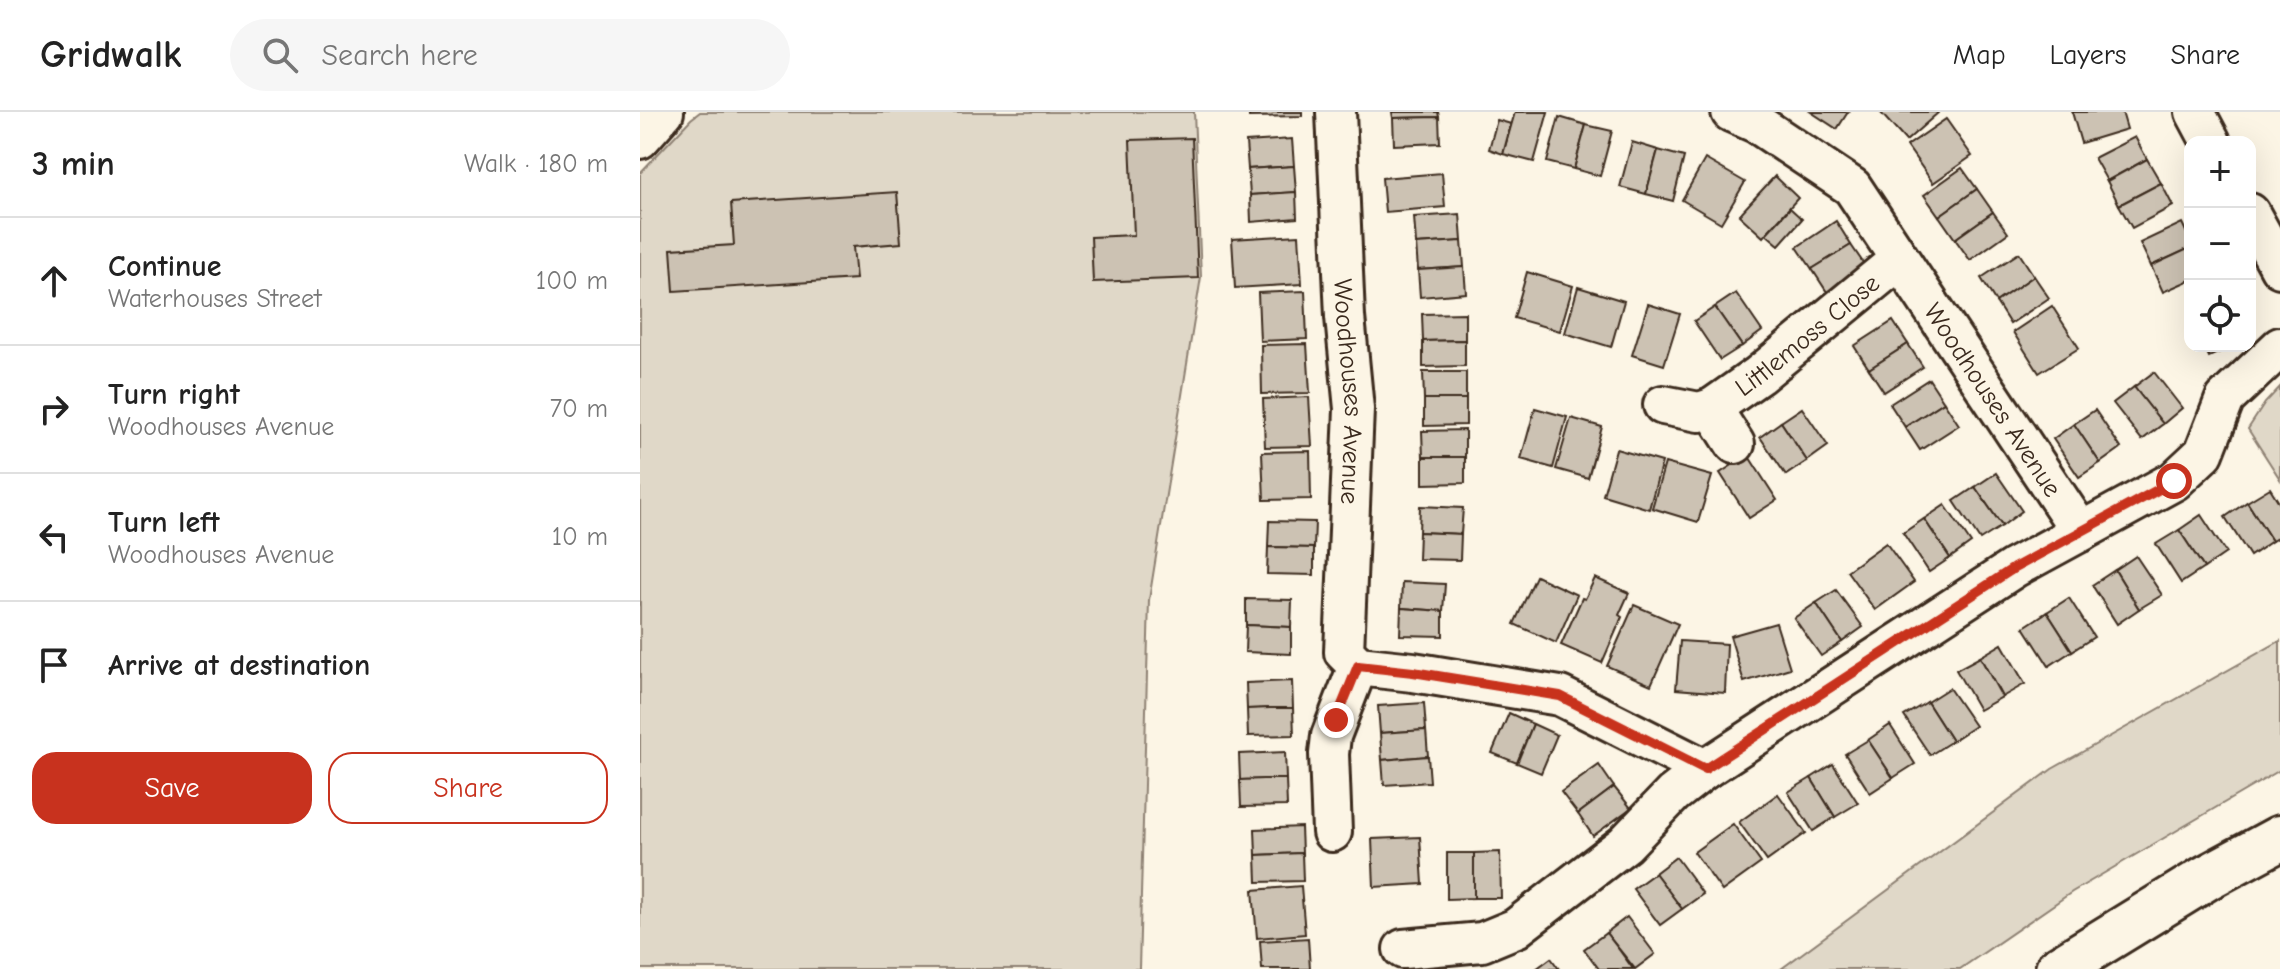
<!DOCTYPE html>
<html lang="en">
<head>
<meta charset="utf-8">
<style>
  :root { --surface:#fff; --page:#f6f6f6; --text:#222; --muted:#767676; --line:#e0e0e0; --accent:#c8321e }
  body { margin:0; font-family:"Comic Neue",sans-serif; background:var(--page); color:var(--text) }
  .controls { position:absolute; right:24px; top:24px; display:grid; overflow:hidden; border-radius:16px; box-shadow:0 8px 32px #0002 }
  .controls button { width:72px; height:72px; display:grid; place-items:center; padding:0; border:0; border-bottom:2px solid var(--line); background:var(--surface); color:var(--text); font:40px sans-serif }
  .stop { position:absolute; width:24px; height:24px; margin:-18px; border:6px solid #c8321e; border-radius:50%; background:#fff }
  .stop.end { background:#c8321e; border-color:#fff; box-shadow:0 2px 8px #0008 }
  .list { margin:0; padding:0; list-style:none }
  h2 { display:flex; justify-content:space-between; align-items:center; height:104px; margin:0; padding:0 32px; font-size:34px }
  h2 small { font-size:26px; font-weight:400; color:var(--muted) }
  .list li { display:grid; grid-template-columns:52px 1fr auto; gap:24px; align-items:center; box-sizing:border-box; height:128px; padding:0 32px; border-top:2px solid var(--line) }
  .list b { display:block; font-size:30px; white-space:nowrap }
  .list p { margin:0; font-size:26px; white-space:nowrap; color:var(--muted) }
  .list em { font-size:26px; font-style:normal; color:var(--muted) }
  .actions { display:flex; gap:16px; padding:24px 32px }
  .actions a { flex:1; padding:18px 0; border:2px solid var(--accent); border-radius:24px; text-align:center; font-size:28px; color:var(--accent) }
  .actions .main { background:var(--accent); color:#fff }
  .icon { flex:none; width:44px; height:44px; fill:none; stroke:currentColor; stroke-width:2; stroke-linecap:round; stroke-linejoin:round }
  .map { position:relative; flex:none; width:1640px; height:857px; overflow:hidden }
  header { display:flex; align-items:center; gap:48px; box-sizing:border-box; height:112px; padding:0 40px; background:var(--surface); border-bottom:2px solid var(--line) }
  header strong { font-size:38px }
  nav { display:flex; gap:44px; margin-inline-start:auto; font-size:28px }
  .search { width:560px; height:72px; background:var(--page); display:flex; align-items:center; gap:20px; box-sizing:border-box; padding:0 28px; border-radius:44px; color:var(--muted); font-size:30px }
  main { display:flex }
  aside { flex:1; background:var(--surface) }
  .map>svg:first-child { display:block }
  .green { fill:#e0d8c8; stroke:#8e8173; stroke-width:2 }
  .building { fill:#ccc2b3; stroke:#3b2a1e; stroke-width:2 }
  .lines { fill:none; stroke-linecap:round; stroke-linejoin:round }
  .street-casing { stroke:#3b2a1e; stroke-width:44 }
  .highway-casing { stroke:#3b2a1e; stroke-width:50 }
  .street { stroke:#fcf5e5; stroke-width:38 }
  .highway { stroke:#fcf5e5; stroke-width:44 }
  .route { stroke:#c8321e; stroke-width:10 }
  .labels { text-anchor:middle; stroke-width:7; stroke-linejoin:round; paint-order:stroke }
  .street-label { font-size:26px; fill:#3b2a1e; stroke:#fcf5e5 }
</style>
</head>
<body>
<header>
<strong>Gridwalk</strong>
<div class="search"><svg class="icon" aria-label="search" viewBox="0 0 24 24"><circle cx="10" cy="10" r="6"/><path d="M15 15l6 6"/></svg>Search here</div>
<nav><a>Map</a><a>Layers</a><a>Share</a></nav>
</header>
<main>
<aside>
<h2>3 min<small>Walk · 180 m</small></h2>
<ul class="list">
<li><svg class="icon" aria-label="ahead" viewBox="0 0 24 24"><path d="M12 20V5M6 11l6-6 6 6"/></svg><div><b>Continue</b><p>Waterhouses Street</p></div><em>100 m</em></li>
<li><svg class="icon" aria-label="right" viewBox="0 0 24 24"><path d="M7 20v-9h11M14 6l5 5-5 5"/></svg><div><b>Turn right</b><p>Woodhouses Avenue</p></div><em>70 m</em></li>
<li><svg class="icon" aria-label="left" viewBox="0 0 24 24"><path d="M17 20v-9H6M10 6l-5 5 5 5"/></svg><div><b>Turn left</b><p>Woodhouses Avenue</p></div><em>10 m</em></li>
<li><svg class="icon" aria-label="arrive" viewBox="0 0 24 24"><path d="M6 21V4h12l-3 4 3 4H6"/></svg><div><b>Arrive at destination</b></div></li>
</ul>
<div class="actions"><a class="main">Save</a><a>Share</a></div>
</aside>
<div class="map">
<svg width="1640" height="857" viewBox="0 0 1640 857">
  <rect width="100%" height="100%" fill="#fcf5e5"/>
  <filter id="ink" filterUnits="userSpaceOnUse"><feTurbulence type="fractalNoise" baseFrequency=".0125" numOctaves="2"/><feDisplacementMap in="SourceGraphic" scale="16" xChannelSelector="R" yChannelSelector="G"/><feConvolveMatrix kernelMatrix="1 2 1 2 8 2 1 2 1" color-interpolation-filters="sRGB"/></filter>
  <g filter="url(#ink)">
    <g class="green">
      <path d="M60,0H554L561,165L509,488L499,857H0V61L51,7Z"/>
      <path d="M1640,275V367L1608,317L1625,291Z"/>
      <path d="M1640,529V658L1432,780L1320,857H1141L1412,657Z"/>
    </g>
    <g class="building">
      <path d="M609,0H662V4L609,5Z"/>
      <path d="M752,0H798L799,5L753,6Z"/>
      <path d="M875,0H908L894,50L863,42Z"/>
      <path d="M1171,0H1208L1197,17Z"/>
      <path d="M1240,0H1299L1266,29Z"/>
      <path d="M1432,0H1482L1487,17L1441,31Z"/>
      <path d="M799,5L800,31L754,33L753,6Z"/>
      <path d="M919,5L946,13L934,57L907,50Z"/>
      <path d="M1306,7L1332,44L1293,71L1267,34Z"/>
      <path d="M857,8L871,12L863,42L849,37Z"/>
      <path d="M946,13L972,19L960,64L934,57Z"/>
      <path d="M1495,25L1507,47L1467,69L1454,46Z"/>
      <path d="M552,26L558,166L453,170L451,125L494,123L490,28Z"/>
      <path d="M652,27L654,54L608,57L606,30Z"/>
      <path d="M992,30L1018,38L1006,82L980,75Z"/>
      <path d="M1018,38L1044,45L1033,89L1006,82Z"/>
      <path d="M1065,47L1105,70L1081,111L1042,88Z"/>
      <path d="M1507,47L1521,71L1479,93L1467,69Z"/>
      <path d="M654,54L656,80L610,83L608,57Z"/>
      <path d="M1322,56L1337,77L1299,104L1284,83Z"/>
      <path d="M802,61L805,95L745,100L742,66Z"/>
      <path d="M1135,64L1158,86L1123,125L1099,103Z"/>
      <path d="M1521,71L1533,94L1492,116L1479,93Z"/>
      <path d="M1337,77L1353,100L1315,127L1299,104Z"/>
      <path d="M257,80L261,131L213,135L216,167L34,179L31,137L94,133L91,91Z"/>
      <path d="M656,80L657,106L611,110L610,83Z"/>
      <path d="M1150,96L1162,107L1139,133L1126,122Z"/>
      <path d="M1353,100L1368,121L1330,148L1315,127Z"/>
      <path d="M820,102L822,129L776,132L774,105Z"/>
      <path d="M1196,109L1211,133L1172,157L1157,135Z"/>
      <path d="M1542,111L1550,128V136L1511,154L1500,131Z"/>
      <path d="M659,123L662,172L595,176L592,127Z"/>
      <path d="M822,129L824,155L778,158L776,132Z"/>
      <path d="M1211,133L1226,155L1187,180L1172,157Z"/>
      <path d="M1550,136V168L1523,180L1511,154Z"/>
      <path d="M1379,141L1394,164L1356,190L1341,166Z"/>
      <path d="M824,155L826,181L780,185L778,158Z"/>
      <path d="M887,160L933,174L920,219L874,206Z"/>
      <path d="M1394,164L1409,186L1370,212L1356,190Z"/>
      <path d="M938,175L984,189L971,235L925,221Z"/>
      <path d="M665,179L667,227L620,229L618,181Z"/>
      <path d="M1096,181L1122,219L1102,234L1075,195Z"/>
      <path d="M1008,192L1040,202L1024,253L992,243Z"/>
      <path d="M1412,194L1439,236L1399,261L1373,220Z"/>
      <path d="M1075,195L1102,234L1080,248L1054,209Z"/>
      <path d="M825,201V228L783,229L782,202Z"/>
      <path d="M1253,209L1268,232L1229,257L1214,234Z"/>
      <path d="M825,228V254L783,255V229Z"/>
      <path d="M667,232L670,281L622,282L621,233Z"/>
      <path d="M1268,232L1283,255L1244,280L1229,257Z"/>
      <path d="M1564,234H1593L1569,245Z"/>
      <path d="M783,260H826V287H784Z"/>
      <path d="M1514,260L1542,296L1523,312L1494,275Z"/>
      <path d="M1289,267L1304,290L1265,315L1250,292Z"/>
      <path d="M1494,275L1523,312L1502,328L1473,291Z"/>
      <path d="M669,285L672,334L625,335L623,287Z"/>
      <path d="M784,287H826V313L784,314Z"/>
      <path d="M1304,290L1319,313L1280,338L1265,315Z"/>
      <path d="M895,296L927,305L913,356L881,347Z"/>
      <path d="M1162,296L1188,334L1167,349L1141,310Z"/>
      <path d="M1455,298L1481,336L1460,351L1434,312Z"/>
      <path d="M931,306L962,315L948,366L916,357Z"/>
      <path d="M1141,310L1167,349L1146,363L1120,325Z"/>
      <path d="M1434,312L1460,351L1439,365L1413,327Z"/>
      <path d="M825,318V345H783L782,319Z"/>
      <path d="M976,337L1022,350L1009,397L963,383Z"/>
      <path d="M670,339L671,387L624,388L622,340Z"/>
      <path d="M1108,343L1137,388L1109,406L1080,361Z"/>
      <path d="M783,345H825V371L783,372Z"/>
      <path d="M1025,351L1072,364L1058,410L1012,396Z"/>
      <path d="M1356,361L1382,399L1362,414L1335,375Z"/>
      <path d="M1335,375L1362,414L1340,428L1314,389Z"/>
      <path d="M1630,376L1640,392V424L1632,429L1607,390Z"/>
      <path d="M1607,390L1632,429L1610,444L1585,405Z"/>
      <path d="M1305,393L1331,431L1310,446L1284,407Z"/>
      <path d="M780,394L823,396L821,422L779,420Z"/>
      <path d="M1561,403L1586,441L1564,456L1539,418Z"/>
      <path d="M1284,407L1310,446L1289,460L1263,421Z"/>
      <path d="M629,409L675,410L674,436L628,435Z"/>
      <path d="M1539,418L1564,456L1541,471L1516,432Z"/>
      <path d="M779,420L821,422L820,448L778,447Z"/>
      <path d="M1246,431L1274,470L1235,498L1207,459Z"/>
      <path d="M628,435L674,436V463L627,462Z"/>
      <path d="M1496,444L1522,483L1499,497L1475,458Z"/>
      <path d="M1475,458L1499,497L1477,512L1452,473Z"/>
      <path d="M896,464L937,483L916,531L874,512Z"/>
      <path d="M955,466L989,481L979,503L982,505L962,551L921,533L942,486L945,487Z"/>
      <path d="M762,470L805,472L803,499L761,496Z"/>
      <path d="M1196,478L1223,515L1202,530L1176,491Z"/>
      <path d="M1429,486L1454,525L1432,539L1407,500Z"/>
      <path d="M606,487L652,488L651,515L606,513Z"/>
      <path d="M1176,491L1202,530L1181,544L1154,506Z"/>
      <path d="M994,493L1038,512L1011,573L967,554Z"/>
      <path d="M761,496L803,499V524L760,523Z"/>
      <path d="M1407,500L1432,539L1409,554L1384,515Z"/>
      <path d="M1136,511L1150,556L1104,570L1090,524Z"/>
      <path d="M606,513L651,515V542L605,540Z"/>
      <path d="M1040,529L1087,532L1085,581L1036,577Z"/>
      <path d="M1362,532L1385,572L1362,585L1340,545Z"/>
      <path d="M1340,545L1362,585L1339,598L1316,558Z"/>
      <path d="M652,569L653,596L607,597L606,571Z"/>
      <path d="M1309,576L1335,614L1312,629L1287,590Z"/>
      <path d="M1287,590L1312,629L1290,643L1264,604Z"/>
      <path d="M784,591L786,618L740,621L738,594Z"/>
      <path d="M630,596H653L654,623L608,624L607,597Z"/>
      <path d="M869,601L893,612L877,651L852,641Z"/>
      <path d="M893,612L917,623L901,661L877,651Z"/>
      <path d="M1250,613L1275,652L1253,666L1228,628Z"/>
      <path d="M786,618L788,644L742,648L740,621Z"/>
      <path d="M1228,628L1253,666L1230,681L1205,642Z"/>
      <path d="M645,640L646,667L600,668L599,642Z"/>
      <path d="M788,644L790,670L744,673L742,648Z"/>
      <path d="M1193,652L1218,691L1195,705L1171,666Z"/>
      <path d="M959,653L974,675L938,702L921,680Z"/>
      <path d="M1171,666L1195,705L1173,719L1148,680Z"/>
      <path d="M623,667H646L647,694L601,695L600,668Z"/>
      <path d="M974,675L991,696L953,724L938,702Z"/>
      <path d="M1138,682L1166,721L1127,749L1099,710Z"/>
      <path d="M1093,712L1121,751L1082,779L1054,740Z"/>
      <path d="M661,715L662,741L616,743L615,717Z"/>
      <path d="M780,725L783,772L734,775L732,727Z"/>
      <path d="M860,740L861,786H834V741Z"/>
      <path d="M662,741L663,769L617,770L616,743Z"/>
      <path d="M807,741H834V786L807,787Z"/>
      <path d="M1036,745L1063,782L1042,797L1015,761Z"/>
      <path d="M1015,761L1042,797L1020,813L993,777Z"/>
      <path d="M661,774L665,822L617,826L613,778Z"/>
      <path d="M987,805L1015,842L995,857L966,821Z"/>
      <path d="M966,821L980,839L993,857H959L944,837Z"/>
      <path d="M668,826L670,857H622L620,829Z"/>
      <path d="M911,846L919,857H896Z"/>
    </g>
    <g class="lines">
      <defs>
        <g id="street">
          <path id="s1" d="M696,0L705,205L714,297L704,540L718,554L773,560L920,584L1065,657"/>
          <path id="s2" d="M1091,0L1116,11L1212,75L1441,420"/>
          <path d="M1555,0L1571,30"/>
          <path d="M0,27L24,0"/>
          <path d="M1610,101L1640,156"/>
          <path d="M1023,293L1059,300L1072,296L1095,332"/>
          <path id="s3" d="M1072,296L1119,263L1259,148"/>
          <path d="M692,720L689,642L691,624L718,554"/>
          <path d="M763,837L842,830L876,816L985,732L1033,682L1065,657L1374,456L1534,369L1564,341L1585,287L1640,235"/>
        </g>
        <path id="highway" d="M1418,857L1566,766L1640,726"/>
      </defs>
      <use href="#street" class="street-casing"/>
      <use href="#highway" class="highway-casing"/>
      <use href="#street" class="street"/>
      <use href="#highway" class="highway"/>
    </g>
  </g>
  <g class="lines" filter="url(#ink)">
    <path class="route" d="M696,608L718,554L773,560L920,584L1065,657L1374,456L1534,369"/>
  </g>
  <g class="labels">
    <g class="street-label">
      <text dy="9" stroke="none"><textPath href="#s3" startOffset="120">Littlemoss Close</textPath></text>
      <text dy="9" stroke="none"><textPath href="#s1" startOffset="280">Woodhouses Avenue</textPath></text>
      <text dy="9" stroke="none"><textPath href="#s2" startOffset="398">Woodhouses Avenue</textPath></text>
    </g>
  </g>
</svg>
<div class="controls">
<button>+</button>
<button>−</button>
<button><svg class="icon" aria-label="locate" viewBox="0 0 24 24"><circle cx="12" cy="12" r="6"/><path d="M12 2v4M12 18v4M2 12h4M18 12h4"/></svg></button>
</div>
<div class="stop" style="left:1534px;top:369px"></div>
<div class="stop end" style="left:696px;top:608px"></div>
</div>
</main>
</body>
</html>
